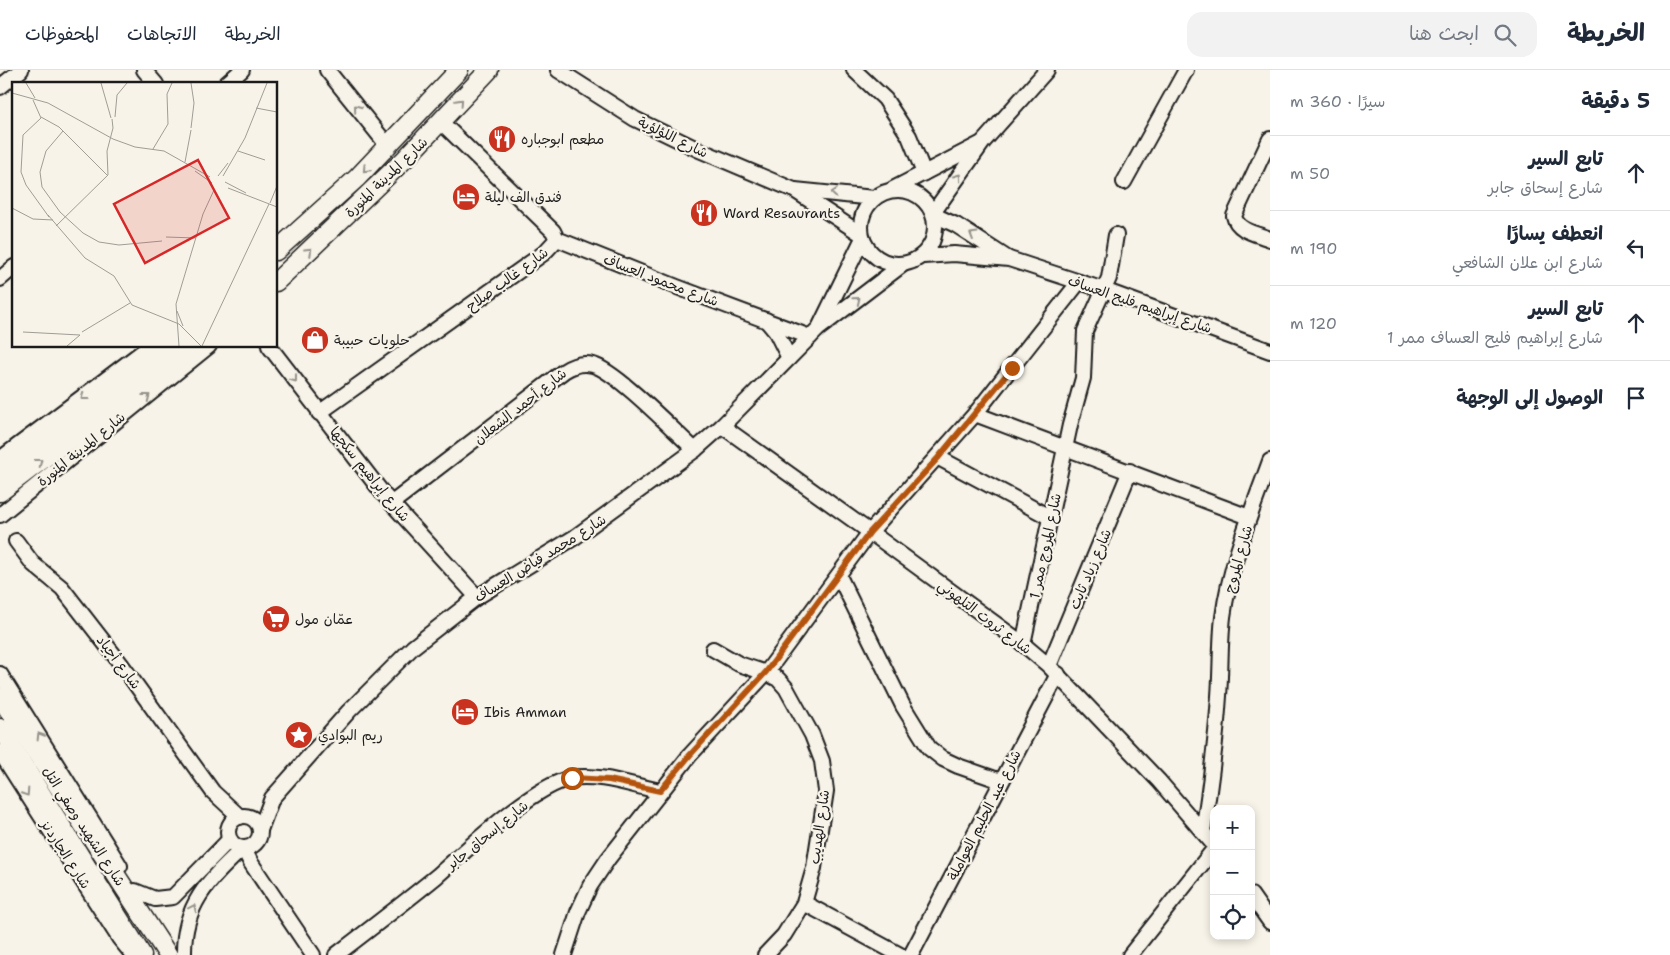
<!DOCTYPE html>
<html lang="ar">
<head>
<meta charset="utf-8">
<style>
  :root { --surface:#fff; --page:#f2f2f3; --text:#1f2937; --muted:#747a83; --line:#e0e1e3 }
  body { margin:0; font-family:"Shantell Sans","Playpen Sans Arabic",sans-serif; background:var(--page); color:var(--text); direction:rtl }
  .controls { position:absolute; right:15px; bottom:15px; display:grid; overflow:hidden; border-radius:10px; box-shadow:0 2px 8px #0003 }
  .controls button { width:45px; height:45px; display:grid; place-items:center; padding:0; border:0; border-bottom:1px solid var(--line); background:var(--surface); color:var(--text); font:25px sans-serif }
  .stop { position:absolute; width:15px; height:15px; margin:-11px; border:4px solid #b45309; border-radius:50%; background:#fff }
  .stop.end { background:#b45309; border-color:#fff; box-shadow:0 1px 5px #0008 }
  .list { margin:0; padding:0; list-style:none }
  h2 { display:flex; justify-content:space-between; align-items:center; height:65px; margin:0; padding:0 20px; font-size:21px }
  h2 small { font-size:16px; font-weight:400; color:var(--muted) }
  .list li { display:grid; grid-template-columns:32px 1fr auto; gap:15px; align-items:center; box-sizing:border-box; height:75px; padding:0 20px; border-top:1px solid var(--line) }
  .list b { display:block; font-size:19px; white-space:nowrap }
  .list p { margin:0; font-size:16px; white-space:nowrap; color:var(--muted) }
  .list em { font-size:16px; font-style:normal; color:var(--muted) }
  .icon { flex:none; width:28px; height:28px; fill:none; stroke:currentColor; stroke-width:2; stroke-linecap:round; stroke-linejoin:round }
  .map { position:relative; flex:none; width:1270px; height:885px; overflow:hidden; direction:ltr }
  header { display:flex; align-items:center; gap:30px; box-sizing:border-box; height:70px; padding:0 25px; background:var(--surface); border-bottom:1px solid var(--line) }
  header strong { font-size:24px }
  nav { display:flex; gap:28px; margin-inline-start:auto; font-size:18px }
  .search { width:350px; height:45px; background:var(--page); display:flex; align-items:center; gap:12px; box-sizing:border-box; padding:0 18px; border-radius:15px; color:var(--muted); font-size:19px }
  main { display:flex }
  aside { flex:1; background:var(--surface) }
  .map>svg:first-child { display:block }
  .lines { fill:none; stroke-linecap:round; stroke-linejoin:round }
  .minor-casing { stroke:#1c1c1c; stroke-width:18 }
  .major-casing { stroke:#1c1c1c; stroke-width:21 }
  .minor { stroke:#f7f3e8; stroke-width:14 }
  .major { stroke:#f7f3e8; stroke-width:18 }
  .oneway { stroke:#94928c }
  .route { stroke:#b45309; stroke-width:6 }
  .labels { text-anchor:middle; stroke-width:4.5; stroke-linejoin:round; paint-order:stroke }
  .street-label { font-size:14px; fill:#1c1c1c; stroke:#f7f3e8 }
  .poi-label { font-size:14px; fill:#1c1c1c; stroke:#f7f3e8; text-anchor:start }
  .inset-road { fill:none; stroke:#9f9d96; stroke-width:1 }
  .view { fill:#d62828; fill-opacity:0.15; stroke:#d62828; stroke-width:2.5 }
  .inset-edge { fill:none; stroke:#1c1c1c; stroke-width:2.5 }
</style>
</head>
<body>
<header>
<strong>الخريطة</strong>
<div class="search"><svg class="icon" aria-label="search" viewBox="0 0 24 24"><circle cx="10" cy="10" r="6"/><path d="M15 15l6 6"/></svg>ابحث هنا</div>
<nav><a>الخريطة</a><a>الاتجاهات</a><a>المحفوظات</a></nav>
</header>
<main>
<aside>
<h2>5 دقيقة<small>سيرًا · 360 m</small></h2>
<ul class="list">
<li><svg class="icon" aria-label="ahead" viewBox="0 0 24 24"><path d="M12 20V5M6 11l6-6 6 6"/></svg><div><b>تابع السير</b><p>شارع إسحاق جابر</p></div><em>50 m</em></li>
<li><svg class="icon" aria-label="left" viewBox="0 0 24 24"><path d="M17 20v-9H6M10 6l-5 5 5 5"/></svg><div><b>انعطف يسارًا</b><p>شارع ابن علان الشافعي</p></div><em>190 m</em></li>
<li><svg class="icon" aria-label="ahead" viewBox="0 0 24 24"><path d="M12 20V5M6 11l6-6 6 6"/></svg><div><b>تابع السير</b><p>شارع إبراهيم فليح العساف ممر 1</p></div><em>120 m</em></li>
<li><svg class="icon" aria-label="arrive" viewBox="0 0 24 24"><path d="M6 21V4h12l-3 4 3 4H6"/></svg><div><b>الوصول إلى الوجهة</b></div></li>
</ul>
</aside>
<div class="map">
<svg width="1270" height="885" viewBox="0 0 1270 885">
  <rect width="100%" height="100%" fill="#f7f3e8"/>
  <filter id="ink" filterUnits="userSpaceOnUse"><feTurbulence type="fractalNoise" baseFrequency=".02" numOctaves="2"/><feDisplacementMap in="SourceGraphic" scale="10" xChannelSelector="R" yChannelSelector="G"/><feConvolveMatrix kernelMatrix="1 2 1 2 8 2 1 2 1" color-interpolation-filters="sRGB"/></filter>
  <g filter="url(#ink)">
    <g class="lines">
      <defs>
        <g id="minor">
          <path d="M144,0L156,14"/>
          <path d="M327,0L388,76"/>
          <path d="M558,0L635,49L697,79L794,120L861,164"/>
          <path d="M854,0L885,29L909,66L924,103"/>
          <path d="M226,14L242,0"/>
          <path d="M0,17L21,0"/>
          <path d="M1270,69L1234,146C1237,161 1258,164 1270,169"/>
          <path d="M1124,112L1186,0"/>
          <path d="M893,119L980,74"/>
          <circle cx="898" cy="157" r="37"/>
          <path d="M795,120L874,128"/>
          <path d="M933,143L983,72L1047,0"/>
          <path d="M934,145L956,155L1007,188"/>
          <path d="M557,169L677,217L810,267"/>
          <path d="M923,186L954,184L1009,189L1104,220L1270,281"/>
          <path d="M0,209L14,197"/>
          <path d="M766,250L776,262L789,288"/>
          <path d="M820,256L862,170"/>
          <path d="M269,276L384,425L477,527"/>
          <path d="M319,343L544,183L557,169L553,161L441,52"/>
          <path d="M975,344L1249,447"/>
          <path d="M722,356L870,462L1023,574L1049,596L1159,711L1214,775"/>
          <path d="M939,388L1051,448"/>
          <path d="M0,389L150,276"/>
          <path d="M392,433L564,301C573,295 582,292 593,295C616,301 674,361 695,380"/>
          <path d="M0,445L209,276"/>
          <path d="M16,471L33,494L62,518L121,594L213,722L240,747"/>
          <path d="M839,506L903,636L929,678L943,689L958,696L1001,711"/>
          <path d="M1023,574L1070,355L1083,308L1085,261L1109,208L1116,165"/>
          <path d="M713,579L739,594L766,603L778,609L786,618L812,665L822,691L826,721L814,798L804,833L784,865L765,885"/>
          <path d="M1049,596L1130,401"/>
          <path d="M0,604L120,796"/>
          <path d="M0,682L119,868L133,885"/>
          <circle cx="244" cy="762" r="16"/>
          <path d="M260,760L272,728L349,641L413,577L477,527L575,467L695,380L722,356L818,259L902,195"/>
          <path d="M1203,762C1210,717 1216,672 1219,626C1221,600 1220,573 1223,547C1230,493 1252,441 1270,391"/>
          <path d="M244,779L251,793L313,885"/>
          <path d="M135,821L155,829L173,827L229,770"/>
          <path d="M1251,825L1270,852"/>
          <path d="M804,833L900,885"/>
          <path d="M184,885C183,835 208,811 242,779"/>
          <path d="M336,885C370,859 404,833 437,806C469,778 531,717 571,708C599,703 633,716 660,721"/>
          <path d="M564,885L578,842L590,816L608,789L690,685L766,603L870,462L975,344L1079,212"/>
          <path d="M911,885L1058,604"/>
          <path d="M1130,885L1214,779"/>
        </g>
        <g id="major">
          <path d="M276,181L357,108L459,0"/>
          <path d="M276,212L405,89L489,0"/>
          <path d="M0,404L168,276"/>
          <path d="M0,422L191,276"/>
          <path d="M0,627L168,885"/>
          <path d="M0,658L142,885"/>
        </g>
      </defs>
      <use href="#minor" class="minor-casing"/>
      <use href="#major" class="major-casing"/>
      <use href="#minor" class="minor"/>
      <use href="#major" class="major"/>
    </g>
    <defs><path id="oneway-chevron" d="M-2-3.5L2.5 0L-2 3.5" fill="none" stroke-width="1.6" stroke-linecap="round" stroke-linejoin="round" transform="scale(1.25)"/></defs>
    <g class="oneway">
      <use href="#oneway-chevron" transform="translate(460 32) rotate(-47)"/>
      <use href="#oneway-chevron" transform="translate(357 38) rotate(-129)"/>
      <use href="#oneway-chevron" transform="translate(366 99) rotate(134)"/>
      <use href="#oneway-chevron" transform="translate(958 107) rotate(-55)"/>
      <use href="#oneway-chevron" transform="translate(834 123) rotate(-175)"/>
      <use href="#oneway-chevron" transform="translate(973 165) rotate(-149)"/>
      <use href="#oneway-chevron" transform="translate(309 181) rotate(-44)"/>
      <use href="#oneway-chevron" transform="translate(857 230) rotate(-39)"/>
      <use href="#oneway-chevron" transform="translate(294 309) rotate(53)"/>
      <use href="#oneway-chevron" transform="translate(84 327) rotate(143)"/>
      <use href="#oneway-chevron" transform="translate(147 327) rotate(-38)"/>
      <use href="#oneway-chevron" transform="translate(39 392) rotate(-38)"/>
      <use href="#oneway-chevron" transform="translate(40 666) rotate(-122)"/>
      <use href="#oneway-chevron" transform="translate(26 723) rotate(57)"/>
      <use href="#oneway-chevron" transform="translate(193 838) rotate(-64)"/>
    </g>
  </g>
  <g class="lines" filter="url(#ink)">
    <path class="route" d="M572,708L609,710L660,721L690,685L766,602L870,462L938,388L1012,298"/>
  </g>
  <defs>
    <symbol id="restaurant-disc" viewBox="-11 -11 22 22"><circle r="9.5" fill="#c8321e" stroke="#f7f3e8"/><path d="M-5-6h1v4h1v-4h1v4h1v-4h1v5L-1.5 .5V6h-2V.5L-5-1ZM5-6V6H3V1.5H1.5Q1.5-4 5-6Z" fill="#fff"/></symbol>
    <symbol id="hotel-disc" viewBox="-11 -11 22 22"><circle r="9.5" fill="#c8321e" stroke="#f7f3e8"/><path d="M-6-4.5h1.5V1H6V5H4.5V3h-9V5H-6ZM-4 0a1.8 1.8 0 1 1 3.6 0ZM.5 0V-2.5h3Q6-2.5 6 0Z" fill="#fff"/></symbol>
    <symbol id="shop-disc" viewBox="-11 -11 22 22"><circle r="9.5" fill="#c8321e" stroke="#f7f3e8"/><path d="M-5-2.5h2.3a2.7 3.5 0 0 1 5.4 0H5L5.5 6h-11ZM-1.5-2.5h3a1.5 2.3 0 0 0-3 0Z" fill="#fff"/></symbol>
    <symbol id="supermarket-disc" viewBox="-11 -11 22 22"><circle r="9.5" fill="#c8321e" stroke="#f7f3e8"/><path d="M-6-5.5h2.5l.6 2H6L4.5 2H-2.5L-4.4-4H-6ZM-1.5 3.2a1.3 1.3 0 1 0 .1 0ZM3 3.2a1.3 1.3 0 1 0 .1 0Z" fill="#fff"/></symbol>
    <symbol id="sight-disc" viewBox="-11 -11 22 22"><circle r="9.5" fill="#c8321e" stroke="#f7f3e8"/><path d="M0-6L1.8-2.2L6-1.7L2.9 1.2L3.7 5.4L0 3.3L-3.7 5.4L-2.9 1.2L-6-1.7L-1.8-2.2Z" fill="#fff"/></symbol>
  </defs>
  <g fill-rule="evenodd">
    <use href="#restaurant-disc" x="486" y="53" width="32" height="32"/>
    <use href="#hotel-disc" x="450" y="111" width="32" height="32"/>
    <use href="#restaurant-disc" x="688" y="127" width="32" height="32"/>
    <use href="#shop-disc" x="299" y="254" width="32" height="32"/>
    <use href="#supermarket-disc" x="260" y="533" width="32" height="32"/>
    <use href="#hotel-disc" x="449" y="626" width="32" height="32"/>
    <use href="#sight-disc" x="283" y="649" width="32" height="32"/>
  </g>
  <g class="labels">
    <g class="street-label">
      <text transform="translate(673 67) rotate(26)" y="5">شارع اللؤلؤية</text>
      <text transform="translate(386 107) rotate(-44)" y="5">شارع المدينة المنورة</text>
      <text transform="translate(507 209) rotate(-36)" y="5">شارع غالب صلاح</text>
      <text transform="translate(661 210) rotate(21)" y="5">شارع محمود العساف</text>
      <text transform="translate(1140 234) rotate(19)" y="5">شارع إبراهيم فليح العساف</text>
      <text transform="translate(520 336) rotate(-38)" y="5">شارع أحمد الشعلان</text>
      <text transform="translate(81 379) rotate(-39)" y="5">شارع المدينة المنورة</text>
      <text transform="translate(370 404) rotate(51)" y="5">شارع إبراهيم سكجها</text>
      <text transform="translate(1045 476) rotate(-78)" y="5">شارع المروج ممر 1</text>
      <text transform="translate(540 488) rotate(-32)" y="5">شارع محمد فياض العساف</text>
      <text transform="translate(1238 489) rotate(-74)" y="5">شارع المروج</text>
      <text transform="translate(1090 499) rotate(-67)" y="5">شارع زياد ثابت</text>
      <text transform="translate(985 547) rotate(37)" y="5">شارع ثروت التلهوني</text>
      <text transform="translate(119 592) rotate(53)" y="5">شارع أجياد</text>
      <text transform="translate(984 745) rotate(-63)" y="5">شارع عبد الحليم العواملة</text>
      <text transform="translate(84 756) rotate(57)" y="5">شارع الشهيد وصفي التل</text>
      <text transform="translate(819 757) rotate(-82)" y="5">شارع الهديب</text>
      <text transform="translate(487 765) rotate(-39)" y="5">شارع إسحاق جابر</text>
      <text transform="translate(66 784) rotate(57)" y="5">شارع الجاردنز</text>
    </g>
    <g class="poi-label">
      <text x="521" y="74">مطعم ابوجباره</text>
      <text x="485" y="132">فندق الف ليلة</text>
      <text x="723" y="148">Ward Resaurants</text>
      <text x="334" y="275">حلويات حبيبة</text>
      <text x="295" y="554">عمّان مول</text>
      <text x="484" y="647">Ibis Amman</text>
      <text x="318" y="670">ريم البوادي</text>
    </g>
  </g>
  <g transform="translate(12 12)">
    <rect width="265" height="265" fill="#f7f3e8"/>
    <path class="inset-road" d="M14,1L23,16M89,1L99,36M179,1L182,21L179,46M0,11L36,21L101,57L123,65L152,69L198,95M21,18L29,36L11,53L9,90L14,103L37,135M244,26L265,30M29,35L47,45L95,93M103,35L105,13L115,1M51,49L34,69L28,90L30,105L48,130L71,151L87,160L107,163L150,159M141,67L156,42L155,12L160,1M226,69L253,78M173,80L179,48M183,89L200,101M206,94L216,81M211,94L233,56L255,1M213,100L234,111M216,106L265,125M258,121L265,104M0,126L21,137L41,138M36,133L73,176L102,194L120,223L167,242L189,264M44,144L96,93L95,69L101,46L100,37M154,155L184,156M165,229L171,244M11,250L68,253M70,250L118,221M55,264L68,253M167,264L164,222L191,132L202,108M190,264L257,122"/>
    <path class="view" d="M186,78L217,136L133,181L102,122Z"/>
    <rect width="265" height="265" class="inset-edge"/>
  </g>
</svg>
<div class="controls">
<button>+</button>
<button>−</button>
<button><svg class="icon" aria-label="locate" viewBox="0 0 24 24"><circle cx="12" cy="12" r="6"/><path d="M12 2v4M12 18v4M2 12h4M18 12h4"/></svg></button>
</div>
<div class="stop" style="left:572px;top:708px"></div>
<div class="stop end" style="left:1012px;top:298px"></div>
</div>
</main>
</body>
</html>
